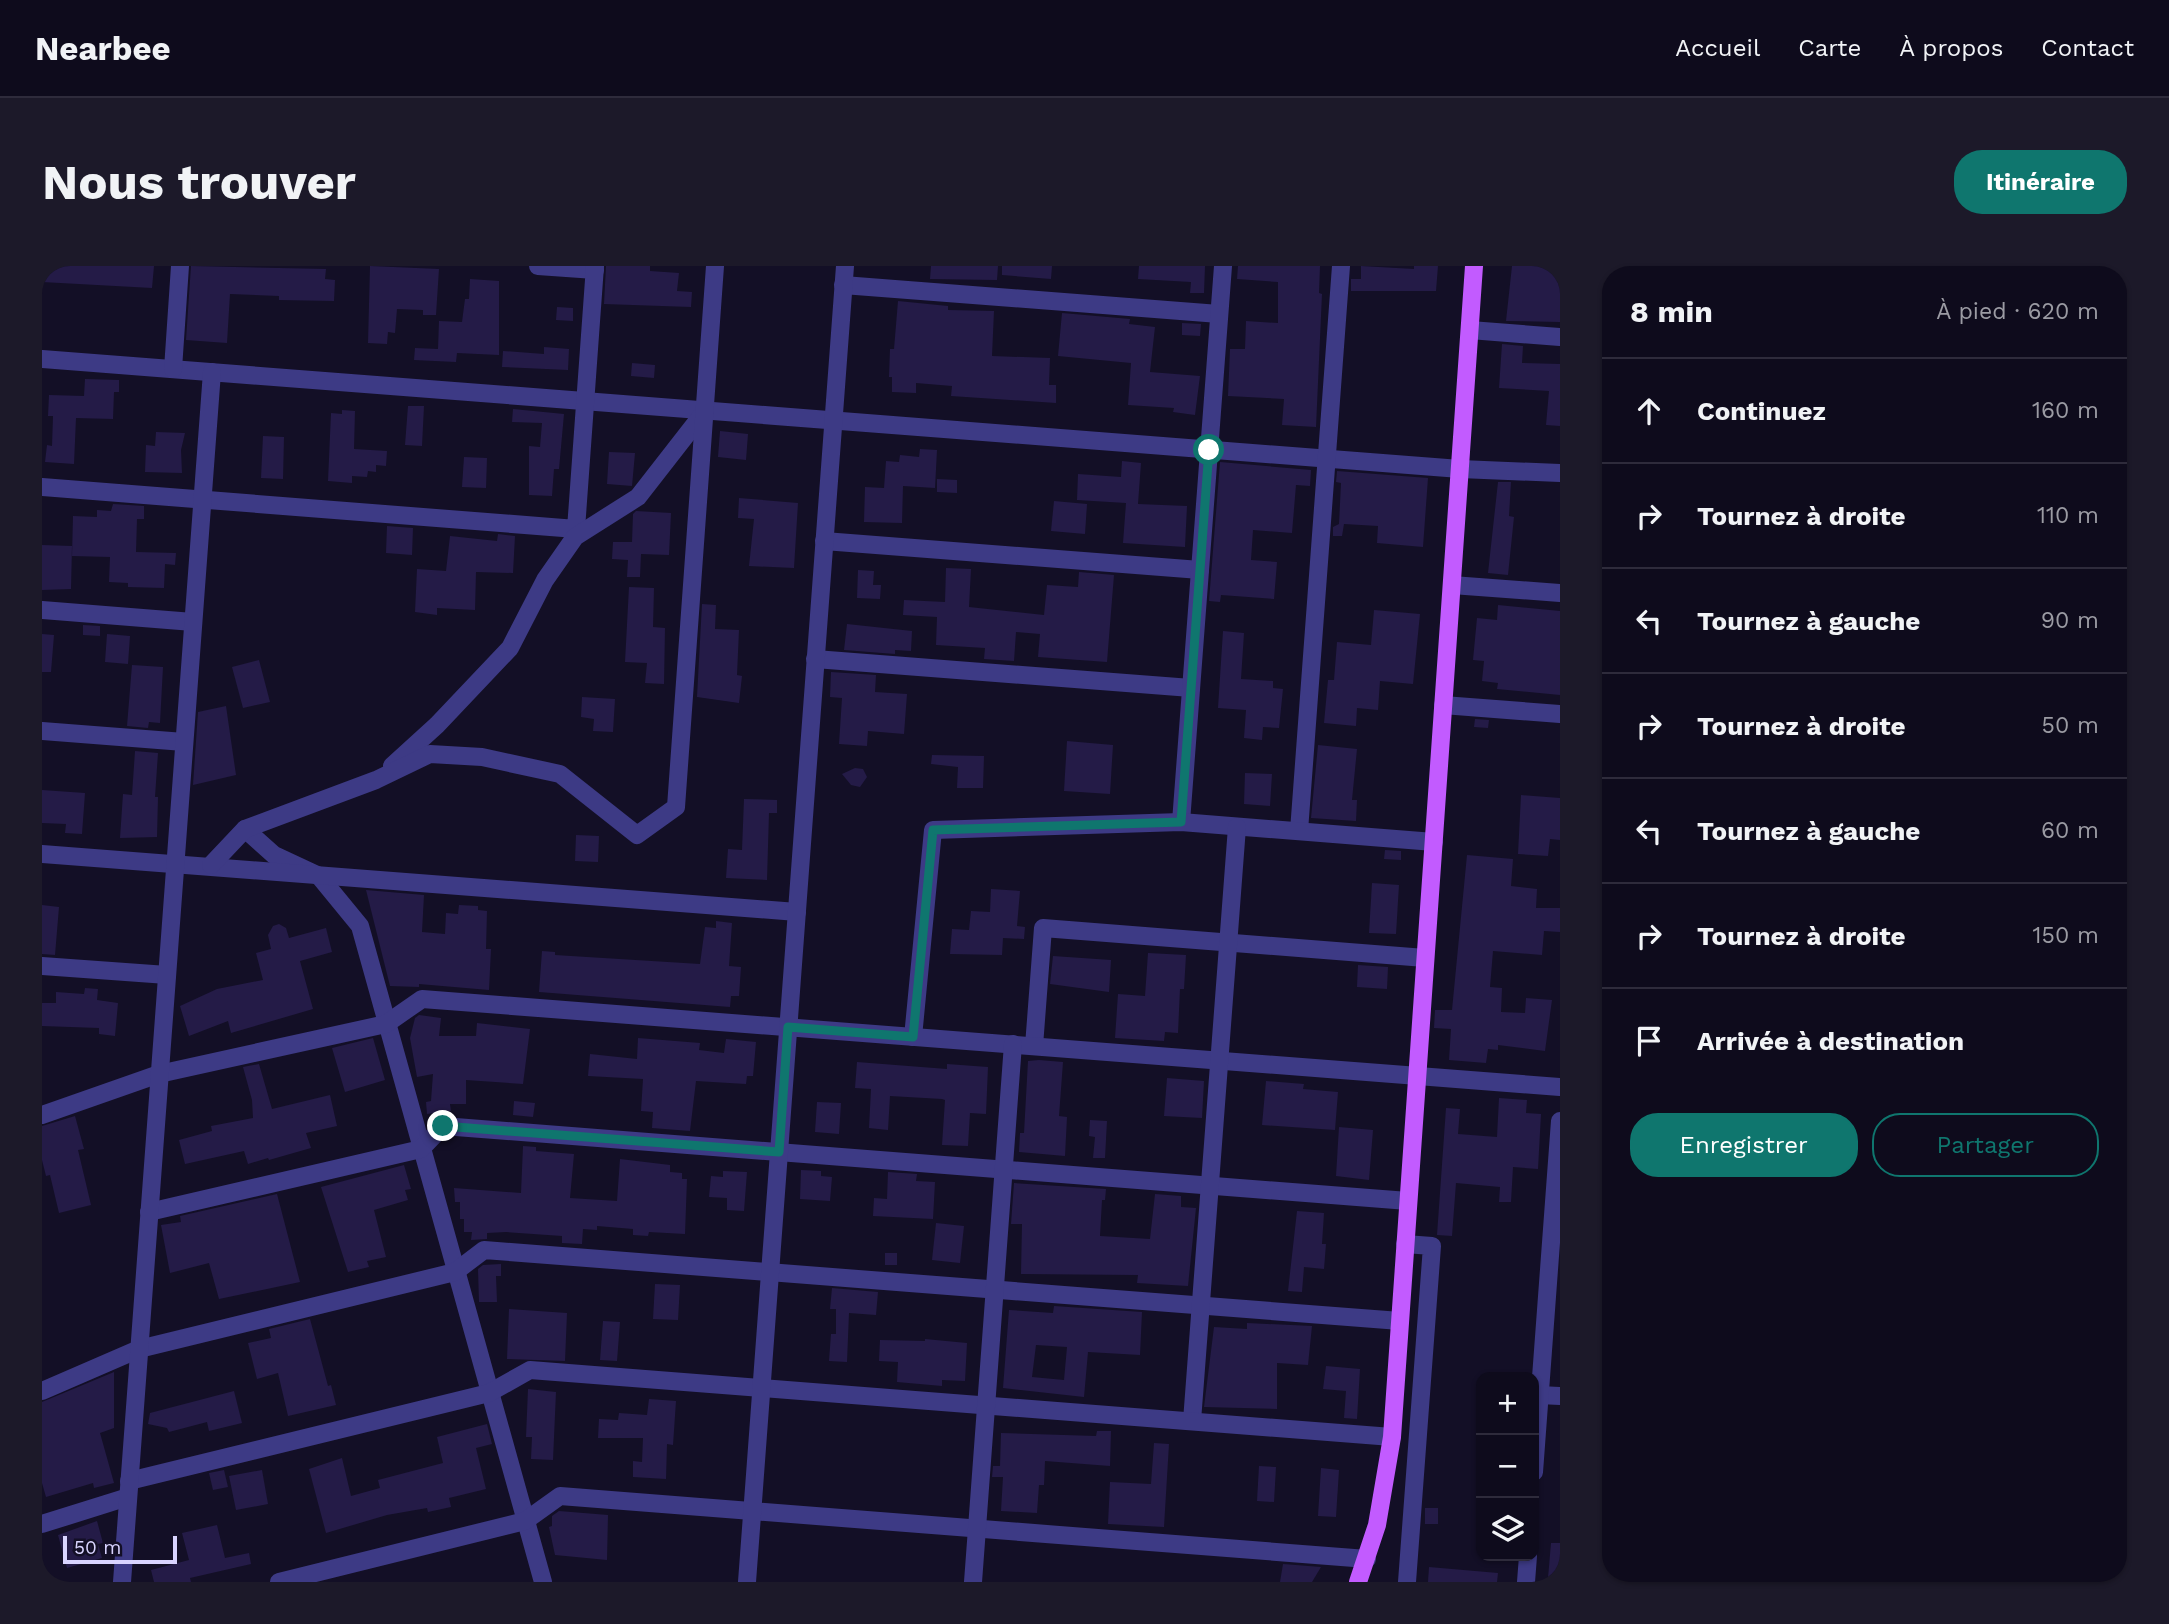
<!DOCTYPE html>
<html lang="fr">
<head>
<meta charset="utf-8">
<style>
  :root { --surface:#0e0b1c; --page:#1c1929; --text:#f1f3f6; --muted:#9b9ba3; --line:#2e2b3b; --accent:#0f766e }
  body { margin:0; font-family:"Work Sans",sans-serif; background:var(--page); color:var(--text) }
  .controls { position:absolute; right:21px; bottom:21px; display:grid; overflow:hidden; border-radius:14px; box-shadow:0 2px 5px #0004 }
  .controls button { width:63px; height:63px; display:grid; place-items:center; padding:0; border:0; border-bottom:2px solid var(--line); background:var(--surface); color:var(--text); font:35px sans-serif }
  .scale { position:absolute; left:21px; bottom:18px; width:114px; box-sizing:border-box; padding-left:7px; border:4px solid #d9d4ff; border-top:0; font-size:19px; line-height:24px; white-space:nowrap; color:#d9d4ff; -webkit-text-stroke:5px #130f26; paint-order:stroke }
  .stop { position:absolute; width:21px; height:21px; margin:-16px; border:5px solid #0f766e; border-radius:50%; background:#fff }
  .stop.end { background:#0f766e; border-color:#fff; box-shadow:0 2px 7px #0008 }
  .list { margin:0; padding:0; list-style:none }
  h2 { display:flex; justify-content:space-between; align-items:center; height:91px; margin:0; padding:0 28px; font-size:30px }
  h2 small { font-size:23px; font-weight:400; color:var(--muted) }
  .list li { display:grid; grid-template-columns:46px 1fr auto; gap:21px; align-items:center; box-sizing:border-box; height:105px; padding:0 28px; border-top:2px solid var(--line) }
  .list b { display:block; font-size:26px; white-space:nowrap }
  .list em { font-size:23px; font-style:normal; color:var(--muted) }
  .actions { display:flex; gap:14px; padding:21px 28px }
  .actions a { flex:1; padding:16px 0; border:2px solid var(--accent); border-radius:28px; text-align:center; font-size:24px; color:var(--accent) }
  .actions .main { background:var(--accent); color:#fff }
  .icon { flex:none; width:38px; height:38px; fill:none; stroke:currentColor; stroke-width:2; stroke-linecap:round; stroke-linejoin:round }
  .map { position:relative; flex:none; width:1518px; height:1316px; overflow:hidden; border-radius:28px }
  header { display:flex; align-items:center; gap:42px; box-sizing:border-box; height:98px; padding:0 35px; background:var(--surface); border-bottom:2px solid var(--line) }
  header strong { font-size:33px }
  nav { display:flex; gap:38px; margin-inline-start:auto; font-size:24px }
  .intro { display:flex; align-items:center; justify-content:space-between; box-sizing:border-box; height:168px; padding:0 42px }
  h1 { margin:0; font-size:49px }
  .button { padding:18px 32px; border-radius:28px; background:var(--accent); color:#fff; font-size:24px; font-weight:700 }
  main { display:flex; gap:42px; padding:0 42px }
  aside { flex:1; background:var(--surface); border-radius:28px; box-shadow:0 2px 5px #0004 }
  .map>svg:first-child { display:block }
  .building { fill:#241b47; fill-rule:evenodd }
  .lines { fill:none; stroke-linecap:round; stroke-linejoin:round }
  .minor { stroke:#3d3a85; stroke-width:18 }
  .major { stroke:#c25bff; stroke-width:18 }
  .route { stroke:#0f766e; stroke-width:9 }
</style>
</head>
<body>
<header>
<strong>Nearbee</strong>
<nav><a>Accueil</a><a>Carte</a><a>À propos</a><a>Contact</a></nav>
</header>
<div class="intro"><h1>Nous trouver</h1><a class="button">Itinéraire</a></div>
<main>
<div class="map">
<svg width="1518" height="1316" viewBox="0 0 1518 1316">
  <rect width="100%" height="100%" fill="#130f26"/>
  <g class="building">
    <path d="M0,0H112L110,22L0,16Z"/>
    <path d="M149,0L284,3L283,13L293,14L292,35L237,34V30L188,28L185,77L144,74Z"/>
    <path d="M328,0L397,3L394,49H381V44L355,43L353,67L346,66L345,78L326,77Z"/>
    <path d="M564,0H608V5L637,7L635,25L650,26L649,41L562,38Z"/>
    <path d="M889,0H956L955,14L888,13Z"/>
    <path d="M960,0H1010L1009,13L960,9Z"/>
    <path d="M1097,0H1163L1162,27H1148L1149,16L1096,13Z"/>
    <path d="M1196,0H1278L1277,27L1280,28L1274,161L1240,159L1242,133L1186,130L1188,83H1203L1204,55L1236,57V16L1195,13Z"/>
    <path d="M1319,0L1372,3V0H1396L1394,25H1309V13H1319Z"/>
    <path d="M1470,0H1518V56L1464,55Z"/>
    <path d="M428,13L457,15V89L415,87L414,96L372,94L373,82L396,83L397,55L420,56L423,33H427Z"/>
    <path d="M856,35L906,40V44L952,45L950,90L1008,92L1007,119H1014V137L909,130L910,120L874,117V127L850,126V111H847L848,83H852Z"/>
    <path d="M515,41L531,42V55L514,54Z"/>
    <path d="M1020,47L1088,53L1087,58L1113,61L1108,106L1158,110L1153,149L1131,146L1132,142L1086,139L1089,97L1016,90Z"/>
    <path d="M1140,57L1159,58L1158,70L1140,69Z"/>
    <path d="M1460,78L1481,80L1480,97L1518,98V160L1504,159L1507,125L1457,122Z"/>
    <path d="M502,81L527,83L526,104L460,101L461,85L502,88Z"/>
    <path d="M590,97L613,99L612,112L589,110Z"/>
    <path d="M43,113L77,114V126H72L71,153L34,152L32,198L3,196L5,179L10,180L11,150H6L7,129L42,130Z"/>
    <path d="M366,140H382L380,180L363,179Z"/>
    <path d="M471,143L522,148L517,203H512L510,230L487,229V180L498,181L500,157L470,156Z"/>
    <path d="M300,144L313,145L312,183L345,185L344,200L334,199V206L326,205L325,211L310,210V217L286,215L289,147L300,148Z"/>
    <path d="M678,165L706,168L704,194L676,191Z"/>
    <path d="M114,166L143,167L139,184L140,207L103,206L104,179L113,180Z"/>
    <path d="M221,170L242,171L241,213L219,212Z"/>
    <path d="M878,183L895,184L893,222L861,220L860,257L822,256L823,221L842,222L844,195L857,196L858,189L877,191Z"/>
    <path d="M567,186L593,187L590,220L565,218Z"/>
    <path d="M422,191L445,192L444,222L420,221Z"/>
    <path d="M1080,195L1099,197L1096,238L1145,240L1143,281L1081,277L1084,237L1035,234L1036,208L1079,211Z"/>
    <path d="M1178,196L1269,204L1268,220L1254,219L1250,267L1211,264L1209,294L1235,296L1232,333L1179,329L1178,336L1167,335Z"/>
    <path d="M1295,205L1386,212L1381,281L1335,277L1336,260L1302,258L1300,270H1291V261L1297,258L1299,217L1294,216Z"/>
    <path d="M895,213L915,214V227L895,226Z"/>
    <path d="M1456,216H1469L1467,250L1472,251L1466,309L1446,307Z"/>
    <path d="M697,232L756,237L752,302L707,300L712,253L696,252Z"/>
    <path d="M1012,235L1045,238L1043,268L1009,265Z"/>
    <path d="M71,238L102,240V253H95L94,286L134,287L133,299L123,298L122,322L86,321V317L67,316L68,291L30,290L31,250L55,251V244L69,245Z"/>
    <path d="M594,245L629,247L627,289L599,288L598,311H585L586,294L570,293L571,276H590L591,248Z"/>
    <path d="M345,260L371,262L370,289L344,287Z"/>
    <path d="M456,268L473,270L471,307L434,306L433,344L395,342V349L373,346L375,303L404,305L408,270L455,275Z"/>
    <path d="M0,279L30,280L29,323L0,324Z"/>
    <path d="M904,302L929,303L927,341L1002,349L1005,319L1036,321L1037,306L1072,309L1065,396L996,391L998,368L974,366L972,395L942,393L943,382L894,379L895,351L861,349L862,334L903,336Z"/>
    <path d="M816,304L832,305L831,319H839L838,333L815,332Z"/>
    <path d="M587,321L612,322L611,361L623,362L622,418L603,417L605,397L583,396Z"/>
    <path d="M660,338L674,339L673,363L697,364L695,409L700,410L697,437L655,431Z"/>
    <path d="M1456,339L1518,345V429L1455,423L1456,417L1440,415L1442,395L1431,394L1435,352L1455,354Z"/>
    <path d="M1332,344L1378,348L1371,418L1338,415L1336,444L1315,442L1314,460L1282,457L1286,414H1292L1295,376L1329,379Z"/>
    <path d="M805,358L870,365L869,385L853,384V388L802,384Z"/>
    <path d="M41,359L58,360V370L41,369Z"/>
    <path d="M1181,365L1202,367L1199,413L1231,415V422L1241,423L1237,462L1221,461L1220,474L1202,472L1204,444L1176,442Z"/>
    <path d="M0,368L12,369L9,406H0Z"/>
    <path d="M65,368L88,370L86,398L63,396Z"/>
    <path d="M217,394L228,436L201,442L190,401Z"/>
    <path d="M90,399L121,401L118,457L107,456L106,462L85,460Z"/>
    <path d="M789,406L834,409L833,426L865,428L862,468L826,465L825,480L797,478L800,432L788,431Z"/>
    <path d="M540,431L573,433L571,466L551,465L552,453L539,451Z"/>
    <path d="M184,440L194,509L151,519L156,446Z"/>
    <path d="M1433,453L1447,454L1446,462L1432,461Z"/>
    <path d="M1025,475L1071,479L1068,528L1022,525Z"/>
    <path d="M1276,479L1315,483L1310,534H1315L1314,555L1269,552Z"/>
    <path d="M93,485L116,487L113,531H116L115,571L78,572L81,528L90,529Z"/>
    <path d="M890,489L942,490L941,522H915L916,501L889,498Z"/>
    <path d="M813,502L821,503L825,511L818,521L809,519L800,508Z"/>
    <path d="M1203,507L1230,508L1228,540L1202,538Z"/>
    <path d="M0,524L43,527L40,568L23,567L24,558L0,557Z"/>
    <path d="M1479,529L1518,532V574L1508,573L1506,590L1476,588Z"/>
    <path d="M702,533L735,534V547H727L725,614L684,612L686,583L700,584Z"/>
    <path d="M534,569L557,570L556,596L533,595Z"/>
    <path d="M1343,584L1359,585V594L1342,593Z"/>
    <path d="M1425,589L1471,593L1469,620L1495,623L1494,642H1518V666L1502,665L1500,689L1451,685L1448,721L1460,722L1459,746L1483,747L1484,732L1510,734L1503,785L1456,779V784L1446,783L1444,797L1407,794L1409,763L1392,762L1393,744H1410Z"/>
    <path d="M1330,617L1357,619L1354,668L1327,667Z"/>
    <path d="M949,623L978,625L975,660L983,661L982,673L961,672L960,689L908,688L910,663L927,664L929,645L948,646Z"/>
    <path d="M324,624L382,629L380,666L403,668L404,647L416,648L417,639L436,640V644L445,645L444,683H449L447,724L377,718V721L348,720Z"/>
    <path d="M0,639L17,641L13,689L0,688Z"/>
    <path d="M674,655L690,657L687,700L699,701L697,730H689L688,741L497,726L500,685L513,686V689L658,698L663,661L674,662Z"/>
    <path d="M237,658L244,662L247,672L284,662L290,686L258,695L271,743L189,767L186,755L147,770L138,740L175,723L221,714L214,687L229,683L226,669L231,660Z"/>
    <path d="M1106,687L1144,689L1142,723H1138L1136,767L1123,766L1122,775L1073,772L1076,728L1103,730Z"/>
    <path d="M1011,690L1069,694L1067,726L1008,718Z"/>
    <path d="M1316,699L1346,701L1345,723L1315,721Z"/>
    <path d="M43,722L56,723L55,734L76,737L73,770L57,768V762L0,760V737H14V726L42,728Z"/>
    <path d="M377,749L399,752L397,770H434L435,757L488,763L481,818L424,814V838H408L409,845L385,848L384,836L389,835L391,808L375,811L368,772L373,752Z"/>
    <path d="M331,772L343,814L303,826L290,782Z"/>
    <path d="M596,772L658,777L657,784L682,787L684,773L714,776L711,810H705L704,818L654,815L648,865L610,862L611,846L599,845L601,813L546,810L548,788L595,793Z"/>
    <path d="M997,794L1021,796L1017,850L1025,851L1023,890L977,886L978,867H982L986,795Z"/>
    <path d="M815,796L905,803V798L946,801L944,848L928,847L926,880L900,879L903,834L900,833L848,830L846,864L827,862L829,823L813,822Z"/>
    <path d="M217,798L230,843L288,829L295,860L264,867L269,882L227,894L226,892L206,898L202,885L143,898L137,874L170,865L169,860L211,852L210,834L201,801Z"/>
    <path d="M1125,812L1162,815L1160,852L1122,850Z"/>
    <path d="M1224,815L1262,818L1261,823L1296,826L1293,864L1220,859Z"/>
    <path d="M1457,832L1485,834L1484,847L1499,848L1496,903L1471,901L1469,936H1457L1458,921L1414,917L1410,970L1395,969L1404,842L1418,843L1416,868L1455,871Z"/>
    <path d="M472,835L493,837L491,851L471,849Z"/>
    <path d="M775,836L799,837L797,868L773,866Z"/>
    <path d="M33,850L42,883L36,884L49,939L17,947L8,909L4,910L0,894V860Z"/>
    <path d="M1048,854L1065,855L1063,892H1051L1053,871L1047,870Z"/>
    <path d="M1297,861L1331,864L1327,914L1294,910Z"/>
    <path d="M481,880L494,881V885L532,888L528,932L575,935L578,893L628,899V906L640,907V913H645L643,968L607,966L606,970L591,969V963L555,960V964L541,963L540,978L520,977V970L464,966L445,967V973L429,974L430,966H422V953H418V936H413L412,922L479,927Z"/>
    <path d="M362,899L369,923L363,924L366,934L332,944L344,991L325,995L327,1001L306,1006L279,921Z"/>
    <path d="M759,904L779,905V910L790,911L788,935L758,933Z"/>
    <path d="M681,905L705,906L702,945L685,944V932L667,931L669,910L681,911Z"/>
    <path d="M846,906L875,908L874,915L893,916L891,953L831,950L832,932L845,933Z"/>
    <path d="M972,917L1064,923L1063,934H1060L1058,970L1108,973L1113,928L1139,930V941L1154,942L1146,1020L1095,1017L1096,1009L979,1008L980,958H969Z"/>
    <path d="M235,928L258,1016L177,1033L167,997L128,1007L119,959L139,956L138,950Z"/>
    <path d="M1255,945L1282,947L1280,978H1284L1282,1003L1262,1001L1260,1026L1246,1025Z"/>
    <path d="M894,957L922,960L918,997L890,994Z"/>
    <rect x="843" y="987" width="12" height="12"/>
    <path d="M459,998V1010H454L455,1036H437L436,1003L441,999Z"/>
    <path d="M613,1018L638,1019L636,1054L611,1053Z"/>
    <path d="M790,1022L836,1026L834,1049L807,1047L805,1096L787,1095L789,1068H794V1043H788Z"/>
    <path d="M1012,1040L1100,1046L1098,1089L1046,1086L1042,1131L961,1122L967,1044L1011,1047ZM994,1079L1025,1081L1022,1114L990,1111Z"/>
    <path d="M467,1043L525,1047L523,1095L465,1093Z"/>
    <path d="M268,1053L286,1120L289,1119L294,1139L246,1150L236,1107L215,1113L206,1077L229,1072L227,1063Z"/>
    <path d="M561,1055L578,1056L575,1095L558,1094Z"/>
    <path d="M1205,1057L1270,1060L1266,1099L1235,1097V1143L1162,1141L1172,1061L1205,1063Z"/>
    <path d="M883,1073L925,1077L923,1115L900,1114V1120L855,1116L856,1096L837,1095L838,1074L883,1075Z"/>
    <path d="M1284,1100L1318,1103L1315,1153L1302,1152L1304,1125L1281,1123Z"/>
    <path d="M72,1106V1162L58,1167L72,1217L52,1222L51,1217L4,1231L0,1217V1136Z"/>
    <path d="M486,1123L514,1126L511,1194L489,1193L490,1171H484Z"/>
    <path d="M192,1125L200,1157L167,1165L165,1156L127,1166L125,1162L106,1158L108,1147Z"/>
    <path d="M607,1133L634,1135L631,1179L625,1178L624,1213L591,1211V1195L600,1196L601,1172H556L557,1153L576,1154L577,1147L605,1149Z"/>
    <path d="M445,1158L450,1178L434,1182L444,1223L407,1232L409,1241L386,1246L385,1242L345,1249L284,1267L267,1203L300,1192L309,1230L338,1222L336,1214L401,1197L395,1171Z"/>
    <path d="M1055,1165H1069L1068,1200L1003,1195L1002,1219H997L995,1247L959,1245L961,1211H950L951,1200H958L959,1167L1054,1170Z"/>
    <path d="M1112,1177L1127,1178L1122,1261L1066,1258L1068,1216L1109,1218Z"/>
    <path d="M1217,1200L1234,1201L1232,1236L1215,1235Z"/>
    <path d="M1279,1202L1297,1204L1294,1251L1276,1250Z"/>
    <path d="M182,1204L186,1221L171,1224L167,1207Z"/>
    <path d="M220,1204L226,1238L194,1244L187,1210Z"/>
    <rect x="1383" y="1242" width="13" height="16"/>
    <path d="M517,1245L566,1249L565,1294L513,1289L507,1261L510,1260V1250Z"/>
    <path d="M55,1255L61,1277L56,1278L60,1292L25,1302L16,1269Z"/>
    <path d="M175,1259L183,1292L207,1287L209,1298L148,1312L149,1316H112L109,1304L147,1294L140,1267Z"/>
    <path d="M1509,1277H1518V1313L1506,1312Z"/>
    <path d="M1241,1298L1279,1301L1270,1316H1238Z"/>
    <path d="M1387,1301L1456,1307L1455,1316H1386Z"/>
  </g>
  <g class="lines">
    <g class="minor">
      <path d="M496,0L553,4"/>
      <path d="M801,19L1177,48"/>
      <path d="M1428,64L1518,71"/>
      <path d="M0,93L1418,203L1518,207"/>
      <path d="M131,103L138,0"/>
      <path d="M0,221L534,263L553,0"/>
      <path d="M782,275L1158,304"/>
      <path d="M1410,319L1518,327"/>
      <path d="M0,344L151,356"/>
      <path d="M773,393L1149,422"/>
      <path d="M1401,439L1518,448"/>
      <path d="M0,465L142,476"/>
      <path d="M350,500L395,459L468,382L503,314L533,271L596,231L663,145"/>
      <path d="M1139,556L1181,0"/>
      <path d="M203,563L232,589L277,610L318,660L501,1316"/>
      <path d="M1257,565L1299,0"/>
      <path d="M0,588L755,646"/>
      <path d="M169,599L203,563L334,514L388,488L440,491L518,508L595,569L634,541L673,0"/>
      <path d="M0,700L125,709"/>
      <path d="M871,771L891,564L1139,556L1392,576"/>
      <path d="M992,780L1001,662L1383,692"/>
      <path d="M0,849L117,808L344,758L380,733L1518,821"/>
      <path d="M107,946L379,883L401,860L1366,935"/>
      <path d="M1363,978L1390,980L1365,1316"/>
      <path d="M0,1125L97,1083L413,1006L442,984L1358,1055"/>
      <path d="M1497,1129L1518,1130"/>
      <path d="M1150,1155L1195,561"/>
      <path d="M1492,1206L1518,855"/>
      <path d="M87,1215L447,1127L488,1104L1350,1171"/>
      <path d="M0,1258L86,1231"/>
      <path d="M80,1316L170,106"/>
      <path d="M237,1316L483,1255L518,1230L1325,1293"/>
      <path d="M705,1316L803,0"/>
      <path d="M931,1316L971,778"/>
      <path d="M1484,1316L1486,1290"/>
    </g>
    <path class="major" d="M1316,1316L1335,1259L1350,1171L1432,0"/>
  </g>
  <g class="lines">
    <path class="route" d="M401,860L737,886L746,761L871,771L891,564L1139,556L1167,184"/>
  </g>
</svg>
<div class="controls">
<button>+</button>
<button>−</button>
<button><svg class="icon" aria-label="layers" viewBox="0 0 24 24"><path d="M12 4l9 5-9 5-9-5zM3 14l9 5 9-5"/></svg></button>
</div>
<div class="scale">50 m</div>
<div class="stop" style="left:1167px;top:184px"></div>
<div class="stop end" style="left:401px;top:860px"></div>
</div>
<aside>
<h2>8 min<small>À pied · 620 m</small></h2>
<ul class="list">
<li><svg class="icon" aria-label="ahead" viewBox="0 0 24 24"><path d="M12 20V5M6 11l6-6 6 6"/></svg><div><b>Continuez</b></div><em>160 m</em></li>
<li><svg class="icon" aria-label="right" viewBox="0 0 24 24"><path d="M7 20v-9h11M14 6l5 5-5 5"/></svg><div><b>Tournez à droite</b></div><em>110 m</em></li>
<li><svg class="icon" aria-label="left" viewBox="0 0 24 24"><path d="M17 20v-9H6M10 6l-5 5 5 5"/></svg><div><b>Tournez à gauche</b></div><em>90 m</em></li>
<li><svg class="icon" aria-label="right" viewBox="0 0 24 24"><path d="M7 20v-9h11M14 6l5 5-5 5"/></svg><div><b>Tournez à droite</b></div><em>50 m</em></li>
<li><svg class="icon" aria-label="left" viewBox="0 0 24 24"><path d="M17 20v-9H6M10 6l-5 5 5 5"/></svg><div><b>Tournez à gauche</b></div><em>60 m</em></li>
<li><svg class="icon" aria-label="right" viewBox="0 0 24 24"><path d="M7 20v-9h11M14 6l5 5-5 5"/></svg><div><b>Tournez à droite</b></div><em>150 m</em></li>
<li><svg class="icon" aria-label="arrive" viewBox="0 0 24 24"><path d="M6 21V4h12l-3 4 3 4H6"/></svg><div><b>Arrivée à destination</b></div></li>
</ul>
<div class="actions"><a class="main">Enregistrer</a><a>Partager</a></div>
</aside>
</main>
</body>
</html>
